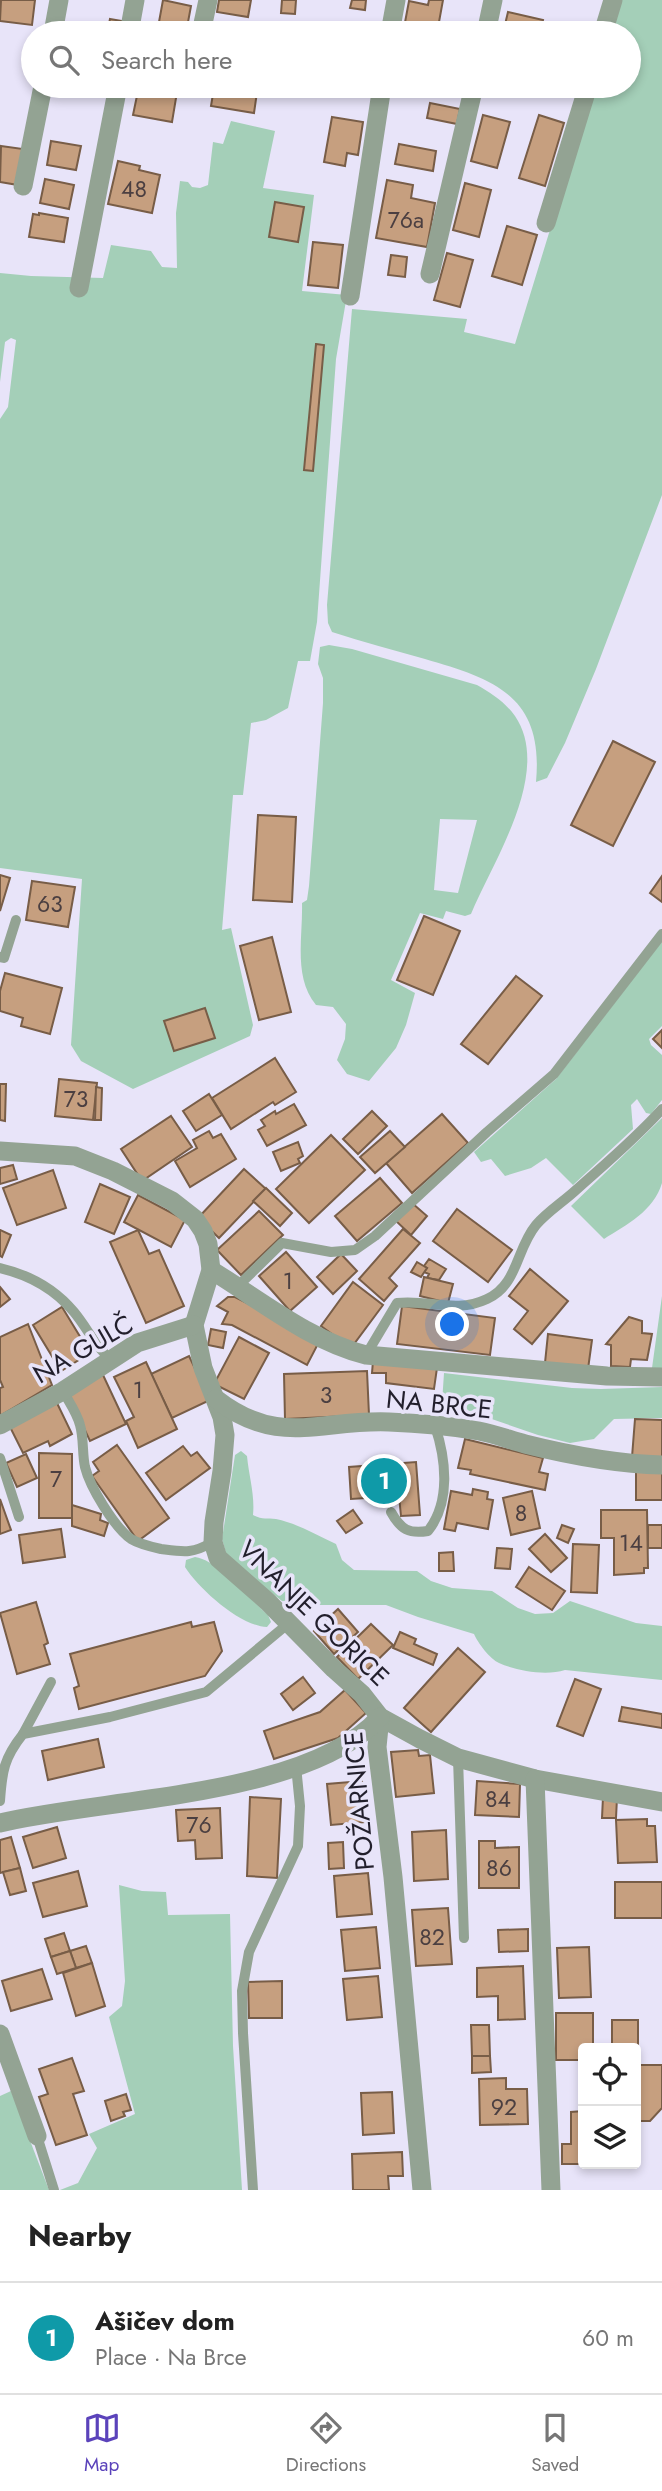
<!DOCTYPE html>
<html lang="en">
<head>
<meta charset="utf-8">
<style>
  :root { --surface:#fff; --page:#f2f2f2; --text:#222; --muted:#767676; --line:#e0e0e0; --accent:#5b43bb }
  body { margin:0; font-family:Jost,sans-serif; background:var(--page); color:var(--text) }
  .controls { position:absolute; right:21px; bottom:21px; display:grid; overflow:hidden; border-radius:7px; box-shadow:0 4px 10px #0003 }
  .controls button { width:63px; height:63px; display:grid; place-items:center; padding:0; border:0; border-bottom:2px solid var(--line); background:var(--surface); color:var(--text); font:35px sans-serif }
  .you { position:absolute; left:453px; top:1325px; width:24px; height:24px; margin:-18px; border:5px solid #fff; border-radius:50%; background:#1a73e8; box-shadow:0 0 0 10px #1a73e833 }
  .badge { display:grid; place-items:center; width:46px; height:46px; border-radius:50%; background:var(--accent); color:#fff; font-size:23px; font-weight:700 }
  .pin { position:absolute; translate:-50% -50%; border:4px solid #fff; box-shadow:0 2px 7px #0006 }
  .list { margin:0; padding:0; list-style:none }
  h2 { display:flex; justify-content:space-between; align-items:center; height:91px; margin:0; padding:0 28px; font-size:30px }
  h2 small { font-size:23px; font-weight:400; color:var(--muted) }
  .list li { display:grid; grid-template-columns:46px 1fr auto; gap:21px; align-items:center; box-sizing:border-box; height:112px; padding:0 28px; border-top:2px solid var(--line) }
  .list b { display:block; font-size:26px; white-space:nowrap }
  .list p { margin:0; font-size:23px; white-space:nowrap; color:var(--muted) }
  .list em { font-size:23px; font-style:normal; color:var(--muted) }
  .icon { flex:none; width:38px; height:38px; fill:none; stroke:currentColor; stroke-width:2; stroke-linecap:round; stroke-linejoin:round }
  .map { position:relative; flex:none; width:662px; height:2190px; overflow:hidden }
  .search { position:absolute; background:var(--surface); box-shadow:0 4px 10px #0003; left:21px; right:21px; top:21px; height:77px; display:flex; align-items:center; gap:18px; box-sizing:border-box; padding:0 24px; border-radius:38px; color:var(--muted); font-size:26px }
  .sheet { height:203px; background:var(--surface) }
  nav { display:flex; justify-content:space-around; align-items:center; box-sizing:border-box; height:98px; border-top:2px solid var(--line); background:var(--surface); font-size:19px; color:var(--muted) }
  nav a { display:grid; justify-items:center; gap:4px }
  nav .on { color:var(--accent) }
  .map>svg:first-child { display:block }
  .green { fill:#a4cfb8; fill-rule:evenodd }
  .building { fill:#c69f7f; stroke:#785d47; stroke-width:2 }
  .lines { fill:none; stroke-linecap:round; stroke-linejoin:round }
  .service { stroke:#93a393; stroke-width:10 }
  .minor { stroke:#93a393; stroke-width:19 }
  .labels { text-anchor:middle; stroke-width:7; stroke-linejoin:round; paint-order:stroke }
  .number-label { font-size:23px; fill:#4b3f41 }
  .street-label { font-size:26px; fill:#221f2c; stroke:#e8e4f9 }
</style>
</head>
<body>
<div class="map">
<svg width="662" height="2190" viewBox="0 0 662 2190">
  <rect width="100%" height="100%" fill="#e8e4f9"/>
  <g class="green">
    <path d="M620,0H662V495L596,669L565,743L547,778L536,782C544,696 494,679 425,659C394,650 363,642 332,632L328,623L327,605L352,309L467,319L464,332L515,344L594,86H629V33H610Z"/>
    <path d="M231,121L275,131L263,188L314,195L302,291L347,295L336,359L317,622L310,661H298L288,708L266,720L251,723L243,795H233L222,930L231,928L253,1025L250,1036L133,1089L81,1061L71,1045L82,879L0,868V419L8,407L16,340L11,338L5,342L0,382V273L31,276L103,278L111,245L151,251L162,267L177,268L176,213L180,181L188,182L192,187L200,188L208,185L213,142L223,144Z"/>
    <path d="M329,645L352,649L477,685C491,693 505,702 515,716C553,772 493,861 471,914L465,916L446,911L443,919L420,913L391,980L415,993L406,1025L396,1048L369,1081L347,1074L337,1060L345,1039L346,1024L333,1007L316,1005C293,977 303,937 302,903L307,900L309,886L323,703V678L318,664L320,647ZM440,819L477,820L458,893L434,890Z"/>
    <path d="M662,941V1026L649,1039L651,1045L662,1055V1100L651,1114L646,1113L637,1099L631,1105L633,1129L573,1185L546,1158L531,1168L505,1176L491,1159L481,1162L474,1152L556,1079Z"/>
    <path d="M662,1118C662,1132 662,1172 662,1183C654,1211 626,1225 604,1239L571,1206Z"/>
    <path d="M662,1295V1368H652L662,1296Z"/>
    <path d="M444,1373L572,1388L601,1389L662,1387V1418L614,1419L594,1439L570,1443L538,1435L480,1415L452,1410L442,1403Z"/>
    <path d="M241,1451L247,1456C249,1477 255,1495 253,1515C262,1520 267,1518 276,1519C296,1523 317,1535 336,1544L342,1560L354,1570L417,1571L431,1581L452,1588L492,1591L518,1608L535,1614L553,1613L570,1601L636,1623L662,1626V1680L565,1670C546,1676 517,1671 499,1663C490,1659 478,1643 474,1634L418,1617L386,1605H312L282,1601L246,1573L226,1553L222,1539L235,1455Z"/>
    <path d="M195,1557C218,1560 250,1599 268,1615L271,1622L267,1627C240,1626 199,1589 185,1567L186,1560Z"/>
    <path d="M119,1885L142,1891L166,1892L168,1915L230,1914L233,2046L242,2190H60L78,2183L97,2148L89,2134L135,2114L109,2017L122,2006L125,1981Z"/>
    <path d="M11,2091L49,2190H0V2096Z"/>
  </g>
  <g class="building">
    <path d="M1,0H35L32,25L0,21Z"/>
    <path d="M163,0L191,6L186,33H157Z"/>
    <path d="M219,0H251L248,17L217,12Z"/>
    <path d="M282,0H296L295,14L281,13Z"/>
    <path d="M352,0H366L365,10L350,8Z"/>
    <path d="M429,0H443L437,33H403L409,1L428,5Z"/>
    <path d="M508,12L543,20L540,33H503Z"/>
    <path d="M110,19L122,21L120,33H107Z"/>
    <path d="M139,86H178L172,122L133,115Z"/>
    <path d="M201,86H250L249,91L257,92L254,113L211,106L214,88Z"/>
    <path d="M291,86H328L327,93Z"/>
    <path d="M431,86H466L464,97L430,91Z"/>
    <path d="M430,103L460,109L457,124L427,118Z"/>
    <path d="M483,115L510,122L497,168L471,161Z"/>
    <path d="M539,115L564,123L545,186L519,178Z"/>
    <path d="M332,117L363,122L358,155L347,153L345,166L324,162Z"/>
    <path d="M51,141L81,146L76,170L47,165Z"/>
    <path d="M399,144L436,151L433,171L395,164Z"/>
    <path d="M1,146L23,149L18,185L0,182Z"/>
    <path d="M118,161L140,166L139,170L160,175L152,213L108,204Z"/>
    <path d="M45,179L74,185L69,209L40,203Z"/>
    <path d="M387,180L413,185L411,198L435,203L427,247L376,238Z"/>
    <path d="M465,183L491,190L479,237L453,230Z"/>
    <path d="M275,202L304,207L298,242L269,237Z"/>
    <path d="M39,213L68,218L64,242L29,237L33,214L39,215Z"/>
    <path d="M507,226L537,235L522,285L492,276Z"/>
    <path d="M313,242L343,245L338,288L308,285Z"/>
    <path d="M447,253L473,260L460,307L434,300Z"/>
    <path d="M391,255L407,257L405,277L388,275Z"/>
    <path d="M316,344L324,345L313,471L304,470Z"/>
    <path d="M613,741L655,762L613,846L571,825Z"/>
    <path d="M258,815L296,817L292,902L253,900Z"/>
    <path d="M0,875L10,878L0,911Z"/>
    <path d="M662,876V902L650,893Z"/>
    <path d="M32,881L75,887L68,927L26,920Z"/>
    <path d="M424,916L460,931L433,995L397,980Z"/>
    <path d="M272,937L291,1012L259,1020L240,946Z"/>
    <path d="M5,973L62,988L50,1034L21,1026L23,1018L0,1011V991Z"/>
    <path d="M516,976L542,996L488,1064L461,1044Z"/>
    <path d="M205,1008L215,1038L174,1051L164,1021Z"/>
    <path d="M662,1030V1048L653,1039Z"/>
    <path d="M275,1058L296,1092L275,1105L273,1102L231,1129L212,1098Z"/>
    <path d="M59,1079L97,1083L93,1120L55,1116Z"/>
    <path d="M0,1084H6L5,1121L0,1120Z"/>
    <path d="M96,1087L102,1088L101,1120H95Z"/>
    <path d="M209,1094L222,1115L196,1131L183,1111Z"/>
    <path d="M294,1104L306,1125L267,1146L258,1130L265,1126L261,1120L275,1111L276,1114Z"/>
    <path d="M372,1111L387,1126L358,1154L343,1139Z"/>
    <path d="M442,1114L468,1143L412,1193L386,1163Z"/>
    <path d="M171,1116L192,1147L142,1181L121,1149Z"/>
    <path d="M209,1131L213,1138L221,1134L236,1159L190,1187L175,1161L197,1148L193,1140Z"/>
    <path d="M390,1131L405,1147L375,1173L360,1157Z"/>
    <path d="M331,1135L365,1170L309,1223L276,1189Z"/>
    <path d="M298,1142L303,1156L298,1159L300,1163L281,1171L273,1152Z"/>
    <path d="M13,1165L17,1179L0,1184V1168Z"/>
    <path d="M244,1169L266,1189L219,1238L198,1218Z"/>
    <path d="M53,1170L66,1208L17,1225L3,1188Z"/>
    <path d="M380,1178L402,1203L357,1241L335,1216Z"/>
    <path d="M100,1184L130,1197L114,1234L85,1222Z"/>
    <path d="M266,1188L292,1213L280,1226L253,1201Z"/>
    <path d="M138,1195L185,1220L171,1247L124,1222Z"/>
    <path d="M412,1203L427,1216L411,1235L396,1221Z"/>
    <path d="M457,1209L512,1250L488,1282L433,1241Z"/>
    <path d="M259,1211L283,1235L241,1275L217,1250Z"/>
    <path d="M403,1229L420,1243L389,1278L397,1286L384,1301L359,1279Z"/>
    <path d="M0,1230L11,1235L2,1257L0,1256Z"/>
    <path d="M138,1230L149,1254L159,1250L184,1306L146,1323L110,1242Z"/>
    <path d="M286,1252L317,1287L290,1311L259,1276Z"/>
    <path d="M341,1254L357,1271L333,1294L317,1277Z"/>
    <path d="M429,1259L446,1269L439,1280L427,1278L429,1274L424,1272L427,1268L424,1266Z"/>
    <path d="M417,1262L427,1268L421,1277L411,1272Z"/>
    <path d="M530,1269L568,1301L532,1344L514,1329L528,1311L509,1296Z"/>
    <path d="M424,1277L453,1284L448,1303L420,1296Z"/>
    <path d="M353,1282L383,1305L351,1348L321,1326Z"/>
    <path d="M0,1287L10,1299L0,1307Z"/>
    <path d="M228,1297H235L320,1340L307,1365L232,1325L222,1324L228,1312L217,1306Z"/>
    <path d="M402,1306L495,1318L490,1355L397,1344Z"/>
    <path d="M62,1307L90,1353L61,1371L33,1325Z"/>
    <path d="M629,1317L642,1321V1333L652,1334L647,1360L631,1359L630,1367L611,1366V1345L606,1344Z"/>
    <path d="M28,1324L52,1385L0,1416V1388L3,1387L0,1380V1337Z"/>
    <path d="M211,1329L226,1332L223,1348L208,1345Z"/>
    <path d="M548,1334L592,1340L588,1369L545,1363Z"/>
    <path d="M239,1337L269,1353L244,1399L214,1384Z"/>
    <path d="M189,1356L210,1400L172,1418L151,1374Z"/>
    <path d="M373,1361L437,1368L434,1389L386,1383V1373H372Z"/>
    <path d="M146,1362L177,1429L138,1448L126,1421L134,1417L114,1377Z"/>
    <path d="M367,1371L369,1415L285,1419L284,1374Z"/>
    <path d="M103,1375L126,1424L90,1441L67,1392Z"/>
    <path d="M56,1401L72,1434L50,1446L48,1441L23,1453L9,1425Z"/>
    <path d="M635,1419L662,1420V1459L632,1457Z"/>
    <path d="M465,1439L543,1458L539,1472L548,1474L545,1490L470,1474L471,1470L458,1468Z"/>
    <path d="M117,1445L169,1518L138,1541L92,1476L99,1471L93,1462Z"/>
    <path d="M183,1446L191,1456L197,1452L210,1468L166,1500L146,1473Z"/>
    <path d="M39,1453L72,1454V1518H39Z"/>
    <path d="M26,1454L37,1478L17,1487L6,1463Z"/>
    <path d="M416,1462L420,1515L401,1516L399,1496L351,1499L349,1467Z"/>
    <rect x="636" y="1472" width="26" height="28"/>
    <path d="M473,1489L488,1492L487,1499L493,1500L488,1529L457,1523L455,1531L444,1529L451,1491L472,1495Z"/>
    <path d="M532,1491L540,1528L511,1535L503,1498Z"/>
    <path d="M0,1499L11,1530L0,1534Z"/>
    <path d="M72,1505L101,1514L100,1520L108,1523L104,1536L72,1526Z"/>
    <path d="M353,1510L362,1523L346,1533L337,1521Z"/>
    <path d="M601,1510H647L648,1568H644V1573L614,1575V1538H601Z"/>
    <path d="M562,1525L574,1529L568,1543L557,1538Z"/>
    <rect x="648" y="1525" width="14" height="23"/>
    <path d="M61,1529L65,1557L23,1563L19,1535Z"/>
    <path d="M545,1534L567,1558L551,1572L529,1549Z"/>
    <path d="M573,1544L599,1545L597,1593L571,1592Z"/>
    <path d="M497,1548L512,1549L510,1569L495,1568Z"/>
    <path d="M453,1552L454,1571H439V1553Z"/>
    <path d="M529,1567L565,1591L552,1610L516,1587Z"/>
    <path d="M36,1602L48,1643L44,1645L50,1664L17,1674L0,1613Z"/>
    <path d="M338,1609L358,1632L334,1654L314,1631Z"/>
    <path d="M191,1622L192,1627L214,1622L222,1651L205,1676L79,1709L74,1688L79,1686L70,1654Z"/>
    <path d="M371,1624L393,1645L358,1679L337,1657Z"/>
    <path d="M400,1632L416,1639L414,1644L437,1654L433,1665L393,1648Z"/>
    <path d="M458,1648L485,1672L431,1732L404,1708Z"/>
    <path d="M303,1677L315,1693L293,1710L281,1694Z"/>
    <path d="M575,1679L601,1689L583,1736L557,1726Z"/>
    <path d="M345,1690L366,1713L338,1738L274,1759L264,1731L320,1712Z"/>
    <path d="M622,1707L662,1714V1728L619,1721Z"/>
    <path d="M98,1739L104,1767L48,1780L42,1751Z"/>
    <path d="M418,1750L419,1756L430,1755L434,1793L396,1797L391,1752Z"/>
    <path d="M362,1781L365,1822L331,1825L327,1784Z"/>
    <path d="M477,1781L520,1784L519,1817L475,1815Z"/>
    <path d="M250,1797L281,1799L277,1878L247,1876Z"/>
    <path d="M603,1797L617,1798L616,1818H602Z"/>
    <path d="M220,1808L222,1858L196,1859L195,1840L178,1841L176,1810Z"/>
    <path d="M647,1819V1826H655L657,1862L618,1863L616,1820Z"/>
    <path d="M57,1827L66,1858L33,1868L23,1837Z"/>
    <path d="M446,1830L448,1879L414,1881L412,1832Z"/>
    <path d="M11,1837L20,1868L0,1873V1840Z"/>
    <path d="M479,1841H495V1848L519,1847V1888H479Z"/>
    <path d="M343,1842L344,1868L329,1869L328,1843Z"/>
    <path d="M20,1868L26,1891L10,1895L3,1872Z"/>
    <path d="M78,1871L87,1906L43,1917L33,1883Z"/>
    <path d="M368,1873L372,1914L337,1917L334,1876Z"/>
    <rect x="615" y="1882" width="47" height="36"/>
    <path d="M448,1908L452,1964L416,1966L412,1910Z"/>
    <path d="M376,1927L380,1968L345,1971L341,1930Z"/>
    <path d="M528,1929V1951L499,1952L498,1930Z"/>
    <path d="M64,1933L70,1951L51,1957L45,1939Z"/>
    <path d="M86,1946L92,1963L76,1968L70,1951Z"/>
    <path d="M589,1947L591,1997L559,1998L557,1948Z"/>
    <path d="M70,1951L76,1968L57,1974L51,1957Z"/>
    <path d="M92,1963L105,2006L76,2016L63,1973Z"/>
    <path d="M523,1966L525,2019L498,2020V1996L477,1997V1968Z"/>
    <path d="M42,1969L52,1999L11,2011L2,1981Z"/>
    <path d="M378,1976L382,2017L347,2020L343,1979Z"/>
    <path d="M282,1981V2018H249L248,1982Z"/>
    <path d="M556,2013H593V2048H583V2060H556Z"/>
    <path d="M612,2020H638V2054H636V2048H612Z"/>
    <path d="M471,2025H489L490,2056H472Z"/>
    <path d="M472,2056H490L491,2072L472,2073Z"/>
    <path d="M72,2058L84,2091L73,2094L87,2135L56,2145L39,2097L48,2094L39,2069Z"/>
    <path d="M636,2065H662V2108L650,2121H636Z"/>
    <path d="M506,2078V2089H527L528,2124L480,2125L479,2079Z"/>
    <path d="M392,2092L394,2133L363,2135L361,2093Z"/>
    <path d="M126,2094L131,2110L123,2112L125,2116L111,2121L105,2101Z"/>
    <path d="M583,2111V2164H595H562V2144H571V2112Z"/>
    <path d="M402,2152L403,2176H388L389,2190H353L352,2154Z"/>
  </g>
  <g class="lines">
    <g class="service">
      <path d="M0,957L4,958L16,920"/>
      <path d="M0,1268C30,1275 54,1288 74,1312C88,1329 95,1346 111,1360"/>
      <path d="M238,1286L282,1243L331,1252L355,1250L375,1236L487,1132L554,1074L662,934"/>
      <path d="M366,1355L397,1303C429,1299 455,1314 487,1299C518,1285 516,1249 536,1225C547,1212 563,1202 576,1190C605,1164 636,1138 662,1109"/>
      <path d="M63,1391C69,1402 77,1413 80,1425C84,1439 82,1453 85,1467C90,1487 114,1527 131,1539C139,1544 152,1547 161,1549C184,1552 192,1554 213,1542"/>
      <path d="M0,1458L19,1517"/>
      <path d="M391,1512C401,1530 409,1534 428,1531C451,1502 446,1459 435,1426"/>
      <path d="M23,1734L51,1682"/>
      <path d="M458,1758L464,1938"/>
      <path d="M0,1801C2,1771 4,1758 23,1734L110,1717L206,1692L289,1623"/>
      <path d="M37,2136L54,2190"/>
      <path d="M253,2190L243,2033L242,1991L249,1952L298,1846L300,1806L296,1766"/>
    </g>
    <g class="minor">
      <path d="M53,33L59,0"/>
      <path d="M129,33L135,0"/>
      <path d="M201,33L208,0"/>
      <path d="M390,33L396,0"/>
      <path d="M486,33L493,0"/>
      <path d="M603,33L613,0"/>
      <path d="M23,186L43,86"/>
      <path d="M546,223L588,86"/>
      <path d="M430,274L474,86"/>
      <path d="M79,288L118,86"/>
      <path d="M350,296L382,86"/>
      <path d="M0,1151L75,1156L113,1171L172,1201L195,1219L203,1231L208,1244L211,1270L194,1325L203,1368L222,1417L225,1435L222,1471L214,1522L213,1542L218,1558L268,1602L334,1669L362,1694L380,1717L420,1739L458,1758L535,1779L662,1802"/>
      <path d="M211,1270C260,1300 310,1341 366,1355L607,1376L662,1377"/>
      <path d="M216,1399C279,1448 320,1419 389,1422C419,1423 450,1426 479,1431C495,1434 510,1440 525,1444C569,1455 617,1464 662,1465"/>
      <path d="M0,1425L63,1391L137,1343L194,1325"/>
      <path d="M380,1717L377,1747L393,1877L422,2190"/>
      <path d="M535,1779L551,2190"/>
      <path d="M0,1823C104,1798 308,1797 380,1717"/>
      <path d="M0,2034L37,2136"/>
    </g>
  </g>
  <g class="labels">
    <g class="number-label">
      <text x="134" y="197">48</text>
      <text x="406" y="228">76a</text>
      <text x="50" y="912">63</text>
      <text x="76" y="1107">73</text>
      <text x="288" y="1289">1</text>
      <text x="138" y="1398">1</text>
      <text x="326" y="1403">3</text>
      <text x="56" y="1487">7</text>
      <text x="521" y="1521">8</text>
      <text x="631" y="1551">14</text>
      <text x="498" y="1807">84</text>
      <text x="199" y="1833">76</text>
      <text x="499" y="1876">86</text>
      <text x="432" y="1945">82</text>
      <text x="504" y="2115">92</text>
    </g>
    <g class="street-label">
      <text transform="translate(83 1349) rotate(-30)" y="9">NA GULČ</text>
      <text transform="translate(439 1404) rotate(6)" y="9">NA BRCE</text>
      <text transform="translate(314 1613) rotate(44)" y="9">VNANJE GORICE</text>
      <text transform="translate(359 1801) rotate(-95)" y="9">POŽARNICE</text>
    </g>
  </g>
</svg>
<div class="controls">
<button><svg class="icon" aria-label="locate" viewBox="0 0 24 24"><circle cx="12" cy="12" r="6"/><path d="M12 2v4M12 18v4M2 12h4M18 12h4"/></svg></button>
<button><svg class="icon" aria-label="layers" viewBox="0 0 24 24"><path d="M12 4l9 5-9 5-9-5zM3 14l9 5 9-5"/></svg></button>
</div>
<div class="you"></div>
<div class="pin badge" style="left:384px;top:1481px;background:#0f9aa8">1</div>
<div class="search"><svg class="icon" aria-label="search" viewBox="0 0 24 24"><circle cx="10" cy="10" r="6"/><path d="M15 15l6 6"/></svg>Search here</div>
</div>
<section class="sheet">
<h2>Nearby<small></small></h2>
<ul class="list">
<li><span class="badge" style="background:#0f9aa8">1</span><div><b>Ašičev dom</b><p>Place · Na Brce</p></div><em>60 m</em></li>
</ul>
</section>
<nav>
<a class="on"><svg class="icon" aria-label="map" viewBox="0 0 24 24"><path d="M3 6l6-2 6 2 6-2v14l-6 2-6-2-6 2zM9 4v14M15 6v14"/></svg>Map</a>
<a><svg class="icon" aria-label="directions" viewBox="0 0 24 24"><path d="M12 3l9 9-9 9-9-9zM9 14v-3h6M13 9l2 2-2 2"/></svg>Directions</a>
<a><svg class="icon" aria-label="saved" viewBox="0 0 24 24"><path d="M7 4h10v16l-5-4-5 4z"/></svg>Saved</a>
</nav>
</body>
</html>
